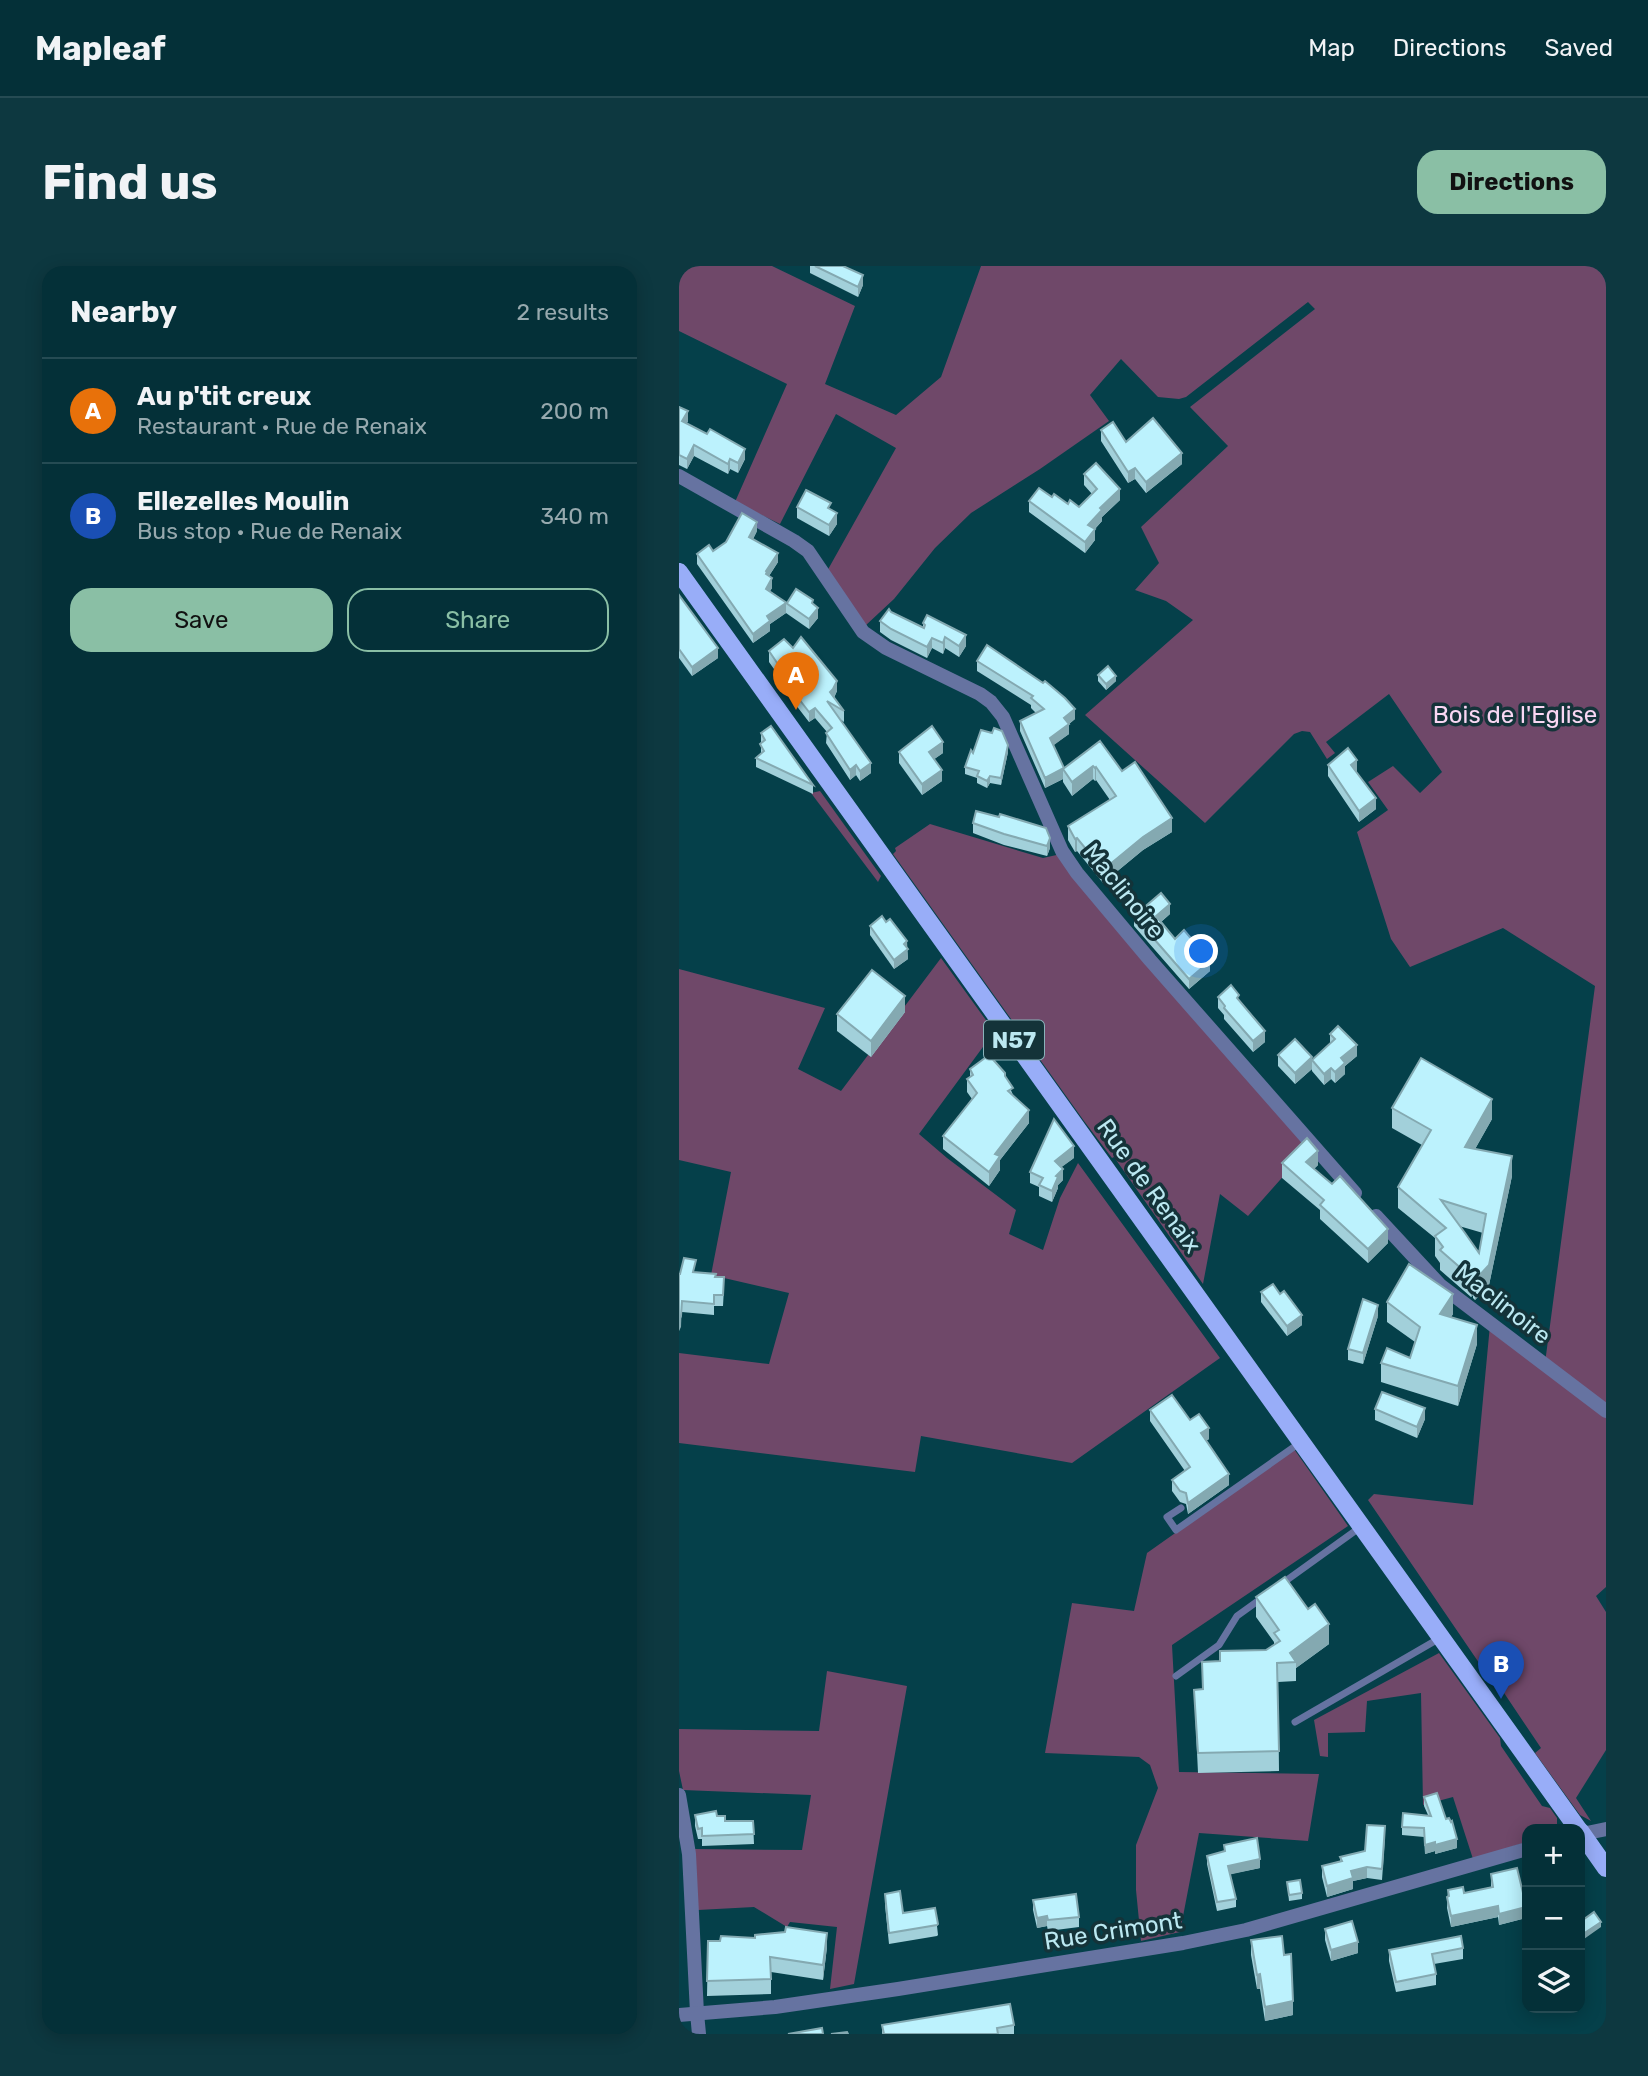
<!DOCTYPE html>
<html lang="en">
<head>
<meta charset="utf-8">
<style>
  :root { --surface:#043038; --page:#0d3840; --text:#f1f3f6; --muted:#97a9ae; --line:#254b53; --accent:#8abfa5 }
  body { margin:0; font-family:Rubik,sans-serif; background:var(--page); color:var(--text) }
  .controls { position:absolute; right:21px; bottom:21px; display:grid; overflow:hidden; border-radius:14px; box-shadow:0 4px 18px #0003 }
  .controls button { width:63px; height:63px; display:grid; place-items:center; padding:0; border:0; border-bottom:2px solid var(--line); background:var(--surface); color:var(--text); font:35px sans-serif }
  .you { position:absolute; left:523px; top:686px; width:24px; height:24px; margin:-18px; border:5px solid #fff; border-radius:50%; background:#1a73e8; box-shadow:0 0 0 10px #1a73e833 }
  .badge { display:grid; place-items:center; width:46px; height:46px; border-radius:50%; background:var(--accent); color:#fff; font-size:23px; font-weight:700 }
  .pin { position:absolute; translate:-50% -58px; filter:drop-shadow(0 2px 4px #0008) }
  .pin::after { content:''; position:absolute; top:37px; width:24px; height:21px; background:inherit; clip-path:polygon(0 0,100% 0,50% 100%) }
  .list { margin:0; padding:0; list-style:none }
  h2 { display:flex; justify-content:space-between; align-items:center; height:91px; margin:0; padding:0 28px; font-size:30px }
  h2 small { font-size:23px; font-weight:400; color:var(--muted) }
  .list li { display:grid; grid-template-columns:46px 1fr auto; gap:21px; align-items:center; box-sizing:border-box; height:105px; padding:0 28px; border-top:2px solid var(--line) }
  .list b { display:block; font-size:26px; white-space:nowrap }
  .list p { margin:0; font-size:23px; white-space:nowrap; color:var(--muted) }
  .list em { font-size:23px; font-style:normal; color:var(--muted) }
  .actions { display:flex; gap:14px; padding:21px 28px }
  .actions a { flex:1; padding:16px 0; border:2px solid var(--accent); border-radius:21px; text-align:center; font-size:24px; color:var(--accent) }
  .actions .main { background:var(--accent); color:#111 }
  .icon { flex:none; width:38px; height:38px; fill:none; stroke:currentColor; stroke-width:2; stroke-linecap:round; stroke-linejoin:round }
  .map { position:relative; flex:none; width:927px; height:1768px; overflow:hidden; border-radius:21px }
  header { display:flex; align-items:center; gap:42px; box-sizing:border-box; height:98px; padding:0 35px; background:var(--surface); border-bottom:2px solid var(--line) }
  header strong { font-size:33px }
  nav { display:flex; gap:38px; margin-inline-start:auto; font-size:24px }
  .intro { display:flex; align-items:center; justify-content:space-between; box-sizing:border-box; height:168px; padding:0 42px }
  h1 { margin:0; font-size:49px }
  .button { padding:18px 32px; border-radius:21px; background:var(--accent); color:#111; font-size:24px; font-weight:700 }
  main { display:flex; gap:42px; padding:0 42px }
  aside { flex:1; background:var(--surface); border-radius:21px; box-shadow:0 4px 18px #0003 }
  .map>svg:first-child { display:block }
  .green { fill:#6f4869 }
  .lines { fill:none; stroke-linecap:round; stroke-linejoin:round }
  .service { stroke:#6673a1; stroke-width:7 }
  .minor { stroke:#6673a1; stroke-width:14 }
  .tertiary { stroke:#6673a1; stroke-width:14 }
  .primary { stroke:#98adf8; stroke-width:18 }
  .wall { fill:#a2d0da; fill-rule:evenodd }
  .shaded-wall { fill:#84a9b1 }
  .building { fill:#bcf2fd; stroke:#84a9b1; stroke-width:2; fill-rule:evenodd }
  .labels { text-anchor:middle; stroke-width:7; stroke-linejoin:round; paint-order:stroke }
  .shield { fill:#143339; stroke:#89b2ba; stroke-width:2 }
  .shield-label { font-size:23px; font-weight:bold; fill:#bbe8f1 }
  .park-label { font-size:24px; fill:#f9d7f3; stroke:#143339 }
  .street-label { font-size:24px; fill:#bbe8f1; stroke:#143339 }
</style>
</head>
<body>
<header>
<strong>Mapleaf</strong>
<nav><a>Map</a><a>Directions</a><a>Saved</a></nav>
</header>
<div class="intro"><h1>Find us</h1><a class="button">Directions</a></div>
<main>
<aside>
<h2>Nearby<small>2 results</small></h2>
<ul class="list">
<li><span class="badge" style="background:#e8710a">A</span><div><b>Au p'tit creux</b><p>Restaurant · Rue de Renaix</p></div><em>200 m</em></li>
<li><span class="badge" style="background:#1a4fb4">B</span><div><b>Ellezelles Moulin</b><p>Bus stop · Rue de Renaix</p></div><em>340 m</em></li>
</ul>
<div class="actions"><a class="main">Save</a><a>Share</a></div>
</aside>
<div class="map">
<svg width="927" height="1768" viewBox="0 0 927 1768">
  <rect width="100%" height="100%" fill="#05404a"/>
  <g class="green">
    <path d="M2,0H93L176,40L146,118L217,149L262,111L302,0H927V1143L866,1097L916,720L824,662L731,701L712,673L678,566L709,544L689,516L714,500L741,527L763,506L710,428L647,476L656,487L648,493L631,466L623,465L615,468L526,557L406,449L514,354L487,335L456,324L480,297L462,261L549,180L511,141L636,43L629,36L507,131L500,133L479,131L442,93L411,129L430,155L361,203L292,247L256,282L215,333L186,360L147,307L217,182L157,148L101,258L56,236L108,118L0,65V4Z"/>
    <path d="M141,525L202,610L199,616L132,527Z"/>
    <path d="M251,558L364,592L382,588L632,879L569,950L541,928L524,1018L435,891L433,892L405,855L214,588L217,585L216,582Z"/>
    <path d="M262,692L317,768L312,770L240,868L268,892L337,944L330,968L364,984L381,932L399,897L541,1092L393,1197L242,1170L236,1206L0,1177V1087L90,1098L110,1027L32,1009L52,906L0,894V703L146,742L119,803L162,825Z"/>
    <path d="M811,1059L927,1151V1321L917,1330L927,1346V1484L897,1532L912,1555L901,1549L856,1487L862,1482L815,1412L811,1413L689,1234L695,1228L794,1239Z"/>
    <path d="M615,1183L669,1260L493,1379L500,1506L640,1508L629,1575L520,1567L501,1666L462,1675L457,1624V1579L479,1522L471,1499L460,1491L366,1487L393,1337L455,1345L468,1287Z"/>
    <path d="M760,1387L821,1472L822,1480L863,1540L871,1542L878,1552V1560L876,1563H848V1576L794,1593L774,1531L744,1539L742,1427L688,1435L686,1466L649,1467V1491L641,1490L635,1454Z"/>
    <path d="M148,1405L228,1420L175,1718L151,1723L158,1661L111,1656L108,1661L75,1641L19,1644L15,1583L123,1584L132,1529L4,1524L0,1505V1463L140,1465Z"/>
  </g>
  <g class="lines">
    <g class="service">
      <path d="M502,1242L488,1251L497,1264L622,1176"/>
      <path d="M601,1319L683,1260"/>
      <path d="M497,1410L540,1379L558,1350L583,1332"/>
      <path d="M616,1456L761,1372"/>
    </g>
    <g class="minor">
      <path d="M0,210L115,275L129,285L184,366L207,382L301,428L312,436L324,451L383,585L398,607L471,694L676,927"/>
      <path d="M697,950L761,1019L927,1145"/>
      <path d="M0,1529L10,1588L18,1747L20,1768"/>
      <path d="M0,1749L96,1741L219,1723L504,1677L567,1664L848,1583"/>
    </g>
    <path class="tertiary" d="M903,1568L927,1563"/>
    <g class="primary">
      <path d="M0,306L899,1563"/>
      <path d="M901,1565L927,1602"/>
    </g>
  </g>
  <g class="wall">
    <path d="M131,0H164L184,19L179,31L131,7Z"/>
    <path d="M0,141L9,155L8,157L66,193L59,207L51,203L49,208L15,190L8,203L0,199Z"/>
    <path d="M422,164L447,176L503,198L467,227L456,213L449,217L422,175Z"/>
    <path d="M405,208L441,234L423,251V255L416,263V274L406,287L350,246V235L373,231L389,238L400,241L413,228L405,219Z"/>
    <path d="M118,241L152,244L158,258L150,270L118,252Z"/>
    <path d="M78,265L74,273L99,296L90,310L93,322L91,325L108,337L134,338L139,352L130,363L107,347L91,358V365L74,377L18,298V288L34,285Z"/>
    <path d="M0,329L39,392L13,410L0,392Z"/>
    <path d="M212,346L244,361V357L287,380L280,391L266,382L264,388L253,382L248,392L212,374L201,366V355Z"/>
    <path d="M90,385L158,425L155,432L165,445V456L161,453L192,507L181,515L177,509L171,514L147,477L148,466L136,452L130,456L113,434L107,424V420L90,396Z"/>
    <path d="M298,395L396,453L390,458V468L374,479L385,502L421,475L443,505L493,566L464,584L424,617L398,585L396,586L389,574V560L431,534L417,514L416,515L414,513L393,530L384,516V513L366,522L341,465V455L357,447L352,442V439L298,405Z"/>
    <path d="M419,409L437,415L427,424L419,415Z"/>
    <path d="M82,467L134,519V528L77,501V492L82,488Z"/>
    <path d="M220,486L264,487L255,493L263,515L243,529L220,497Z"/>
    <path d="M329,486L322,519L311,517L308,522L298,517V512L286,508V501L294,487Z"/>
    <path d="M649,499L678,505L677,506L697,543L680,556L649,510Z"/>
    <path d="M320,551L371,582L368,590L325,579L294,567V557Z"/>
    <path d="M491,648L482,656L496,673L531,705L510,723L455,660V650Z"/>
    <path d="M191,660L228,682L229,693L215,703L191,669Z"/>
    <path d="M539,731L560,734L586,776L574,786L545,753V749L539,742Z"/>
    <path d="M226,746L192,791L158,765V748Z"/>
    <path d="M651,768L678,790L666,800V808L656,817L652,813L645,819L633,805V803L616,818L599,800V789L633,794L651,778Z"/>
    <path d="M291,803L326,810L334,829L350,857L321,894V904L310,920L264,883V870L293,833L288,826V813L291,812Z"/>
    <path d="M713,842L813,853L796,883L833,910L810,1019L796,1034L794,1032V1029L792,1031L761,1004V997L756,990V972L719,942V921L743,879L713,862ZM780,960L804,967L800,987Z"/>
    <path d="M395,892L382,901L384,914L379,919V922L373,936L360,930V921L351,917V906Z"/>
    <path d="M603,897L639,899L635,903L709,977L689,997L641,953V944L603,912Z"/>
    <path d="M16,1007L37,1011L45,1022L44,1040H35V1049L3,1046L0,1065V1008Z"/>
    <path d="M582,1026L623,1059L608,1070L582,1036Z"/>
    <path d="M708,1036L774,1048L772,1051L798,1078L779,1140L702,1116V1097L731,1092L736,1076L708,1056Z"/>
    <path d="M699,1050L684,1098L669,1094V1083Z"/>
    <path d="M696,1143L746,1153L738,1172L696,1154Z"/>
    <path d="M471,1144L511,1154L530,1173L527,1175L550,1219L509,1248L507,1238L501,1236L493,1225V1214L506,1205L471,1155Z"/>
    <path d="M577,1331L650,1378L617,1402V1415L599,1416L600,1505L519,1507L515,1424L524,1423L541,1395L587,1384L595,1379V1376L577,1351Z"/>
    <path d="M745,1531L767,1553L778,1582L756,1588V1585L746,1588L745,1571L723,1569V1561L749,1549L745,1540Z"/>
    <path d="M16,1549L38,1550L46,1555H74L75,1578L23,1580V1573H19L16,1560Z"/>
    <path d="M706,1571L703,1614L688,1612L674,1615V1623L648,1631L643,1611V1600L661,1595V1591L686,1585Z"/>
    <path d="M545,1579L581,1602L551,1608L557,1633V1641L538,1645L528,1598V1590L545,1586Z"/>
    <path d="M812,1608L847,1650V1652L820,1659L819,1651L772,1661L768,1642L769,1624L785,1627L812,1621Z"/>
    <path d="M608,1616L623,1627V1633L610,1635Z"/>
    <path d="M206,1628L224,1647L256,1642L259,1669L258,1670L210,1678L206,1639Z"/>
    <path d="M354,1634L400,1651V1661L369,1665L368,1660L358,1662L354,1644Z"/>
    <path d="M646,1663L679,1687L652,1695L646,1674Z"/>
    <path d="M572,1674L614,1749L586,1755L581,1723H578L572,1689Z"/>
    <path d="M29,1675L148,1681L144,1714L92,1706V1728L28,1730Z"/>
    <path d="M784,1682V1693L755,1698L757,1708V1719L717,1726L710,1695V1684Z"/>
    <rect x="203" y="1759" width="132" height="9"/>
  </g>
  <g class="shaded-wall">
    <path d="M184,9V19L179,31V21Z"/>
    <path d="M9,145V155L3,165V155Z"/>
    <path d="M15,179V190L8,203V193Z"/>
    <path d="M66,183V193L59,207V197Z"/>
    <path d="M503,187V198L467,227V216Z"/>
    <path d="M51,193V203L49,208V198Z"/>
    <path d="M456,202V213L449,217V206Z"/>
    <path d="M441,223V234L423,251V255L409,270V259L421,242Z"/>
    <path d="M158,247V258L150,270V259Z"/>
    <path d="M78,256V265L70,281V271Z"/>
    <path d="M416,263V274L406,287V276Z"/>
    <path d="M99,287V296L88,313L87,305Z"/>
    <path d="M93,312V322L87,332V323Z"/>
    <path d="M107,337V347L91,358V365L74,377V368L88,350Z"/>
    <path d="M139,342V352L130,363V353Z"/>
    <path d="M287,369V380L280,391V380Z"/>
    <path d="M266,371V382L264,388V377Z"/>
    <path d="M253,372V382L248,392V381Z"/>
    <path d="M39,382V392L13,410V401Z"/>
    <path d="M437,410V415L427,424V418Z"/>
    <path d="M158,415V425L154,433L151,426Z"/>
    <path d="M136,442V452L130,456V446Z"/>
    <path d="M396,443V453L390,458V468L371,482V472L385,452Z"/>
    <path d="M264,476V487L250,497V486Z"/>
    <path d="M329,479V486L322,519V512Z"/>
    <path d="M678,494V505L672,510V499Z"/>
    <path d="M192,497V507L181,515V505Z"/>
    <path d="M177,499V509L171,514V504Z"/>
    <path d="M414,500V513L393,530V516Z"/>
    <path d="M417,501V514L416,515V502Z"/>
    <path d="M384,503V513L366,522V512Z"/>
    <path d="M263,504V515L243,529V518Z"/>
    <path d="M311,510V517L308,522V515Z"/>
    <path d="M697,532V543L680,556V545Z"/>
    <path d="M493,552V566L464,584L424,617V604L464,571Z"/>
    <path d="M371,572V582L368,590V580Z"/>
    <path d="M398,572V585L396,586V573Z"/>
    <path d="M491,638V648L477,660V650Z"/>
    <path d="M228,675L229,693L215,703V694L225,678Z"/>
    <path d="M531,695V705L510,723V713Z"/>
    <path d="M226,730V746L192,791V775Z"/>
    <path d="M586,765V776L574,786V775Z"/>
    <path d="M678,779V790L666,800V808L656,817V806L662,792Z"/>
    <path d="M633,791V803L616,818V807Z"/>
    <path d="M652,802V813L645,819V808Z"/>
    <path d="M813,833V853L786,901V881Z"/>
    <path d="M350,844V857L321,894V904L310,920V906L316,888Z"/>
    <path d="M395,880V892L376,906V895Z"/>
    <path d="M639,885V899L627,910V896Z"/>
    <path d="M833,890V910L810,1019L796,1034V1014Z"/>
    <path d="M384,903V914L379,919V922L373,936V925L377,910Z"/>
    <path d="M709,963V977L689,997V983Z"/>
    <path d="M795,1008L794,1029L792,1031V1011Z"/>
    <path d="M774,1028V1048L761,1068V1048Z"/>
    <path d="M3,1035L2,1061L0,1065V1054Z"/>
    <path d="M699,1039V1050L684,1098V1087Z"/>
    <path d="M623,1049V1059L608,1070V1060Z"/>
    <path d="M798,1059V1078L779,1140V1120Z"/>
    <path d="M746,1142V1153L738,1172V1161Z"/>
    <path d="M530,1162V1173L522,1178V1167Z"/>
    <path d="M550,1208V1219L509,1248V1237Z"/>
    <path d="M650,1358V1378L617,1402V1396L611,1387Z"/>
    <path d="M778,1573V1582L756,1588V1579Z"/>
    <path d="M756,1576V1585L746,1588V1579Z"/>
    <path d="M581,1593V1602L549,1609V1600Z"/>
    <path d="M688,1601V1612L674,1615V1623L648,1631V1620L672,1605Z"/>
    <path d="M847,1639H848L847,1652L820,1659V1648Z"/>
    <path d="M819,1640V1651L772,1661V1650Z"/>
    <path d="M368,1650V1660L358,1662V1652Z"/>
    <path d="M922,1656V1661L905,1673V1676L901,1678V1673L904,1668Z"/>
    <path d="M148,1667V1681L144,1714V1699Z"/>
    <path d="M679,1676V1687L652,1695V1684Z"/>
    <path d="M581,1708V1723H578V1709Z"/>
    <path d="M614,1735V1749L586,1755V1741Z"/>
  </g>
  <g class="building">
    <path d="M136,0H164L184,9L179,21Z"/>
    <path d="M0,141L9,145L3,155L28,168L31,163L66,183L59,197L51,193L49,198L15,179L8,193L0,189Z"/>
    <path d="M474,152L503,187L467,216L456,202L449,206L422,164L434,156L447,176Z"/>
    <path d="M417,197L441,223L421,242L423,244L409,259L416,263L406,276L350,235L360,222L373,231L375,228L389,238L391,234L400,241L418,223L405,208Z"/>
    <path d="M127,224L152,237L149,242L158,247L150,259L118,241Z"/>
    <path d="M63,247L78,256L70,271L99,287L87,305L88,306L87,308L93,312L87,323L108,337L117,323L134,334L133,337L139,342L130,353L107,337L88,350L91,355L74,368L18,288L30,279L34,285L47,276Z"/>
    <path d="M0,329L39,382L13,401L0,383Z"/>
    <path d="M210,343L212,346L245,362L246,359L244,357L248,349L287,369L280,380L266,371L264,377L253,372L248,381L212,363L201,355Z"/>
    <path d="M122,371L158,415L154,423L151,426L165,445L148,435L192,497L181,505L177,499L171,504L147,467L153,462L136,442L130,446L113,424L107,414L109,413L90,385L105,373L114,382Z"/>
    <path d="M308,379L364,417L366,415L386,432L396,443L385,452L390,458L371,472L385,502L366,512L341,455L365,443L352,432L354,430L298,395Z"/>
    <path d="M429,400L437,410L427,418L419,409Z"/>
    <path d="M92,460L134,519L77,492L85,485L81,478L86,474L82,467Z"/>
    <path d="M253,460L264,476L250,486L263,504L243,518L220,486Z"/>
    <path d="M315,462L323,465L329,479L322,512L311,510L308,515L298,510L300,505L286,501L292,484L294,487L302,464L313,467Z"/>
    <path d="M421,475L443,505L456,496L493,552L464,571L424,604L398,572L396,573L389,560L437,530L417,501L416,502L414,500L393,516L384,503Z"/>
    <path d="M669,482L678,494L672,499L697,532L680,545L649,499Z"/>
    <path d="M297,545L320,551L321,548L367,562L371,572L368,580L325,568L294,557Z"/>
    <path d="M482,627L491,638L477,650L496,673L505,664L531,695L510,713L455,650Z"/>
    <path d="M203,650L207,656L211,653L228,675L225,678L229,683L215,694L191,660Z"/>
    <path d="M193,704L226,730L192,775L158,748Z"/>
    <path d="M552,719L560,729L558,732L586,765L574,775L545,742L546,740L539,731Z"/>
    <path d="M659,760L678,779L662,792L666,797L656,806L652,802L645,808L633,794L656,773L651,768Z"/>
    <path d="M616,773L633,791L616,807L599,789Z"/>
    <path d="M310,789L326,807V810L334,822L329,825L350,844L316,888L321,890L310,906L264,870L298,827L288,813L294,809L291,803Z"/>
    <path d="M742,792L813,833L786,881L833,890L810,999L796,1014L794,1012L795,1008L792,1011L761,984L764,981L756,970L767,962L719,921L752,864L713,842ZM762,934L807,948L800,987L786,967Z"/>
    <path d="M375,853L395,880L376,895L384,903L377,910L379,911L373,925L360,919L364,912L351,906Z"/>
    <path d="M628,872L639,885L627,896L653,918L661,910L709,963L689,983L641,939L645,934L603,897Z"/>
    <path d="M5,992L17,994L14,1006L37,1008L36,1011H45L44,1029H35V1038L3,1035L2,1050L0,1054V1008H1Z"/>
    <path d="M730,998L774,1028L761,1048L798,1059L779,1120L702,1097L708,1082L731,1092L741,1061L708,1036Z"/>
    <path d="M594,1018L601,1028L605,1025L623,1049L608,1060L582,1026Z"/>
    <path d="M684,1033L699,1039L684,1087L669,1083Z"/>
    <path d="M703,1126L746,1142L738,1161L696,1143Z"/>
    <path d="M493,1129L511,1154L520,1148L530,1162L522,1167L550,1208L509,1237L507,1227L501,1225L493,1214L511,1201L471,1144Z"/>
    <path d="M606,1311L629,1343L636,1338L650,1358L611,1387L617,1396L598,1397L600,1485L519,1487L515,1424L524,1423L523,1396L541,1395V1385L587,1384L601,1375L595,1367L600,1364L577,1331Z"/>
    <path d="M758,1527L767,1553L770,1552L772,1556L773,1555L778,1573L756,1579V1576L746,1579L745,1562L723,1561L724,1547L752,1550L745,1531Z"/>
    <path d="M37,1545L38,1550H46V1555H74L75,1568L23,1570V1562L19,1563L16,1549Z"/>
    <path d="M688,1559L706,1560L703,1603L688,1601L672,1605L674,1612L648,1620L643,1600L663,1595L661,1591L686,1585Z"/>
    <path d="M578,1572L581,1593L549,1600L557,1633L538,1636L528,1590L546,1585L545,1579Z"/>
    <path d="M838,1602L844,1627L847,1626L848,1632L847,1641L820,1648L819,1640L772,1650L768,1631L770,1630L769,1624L784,1621L785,1627L814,1621L812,1608Z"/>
    <path d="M621,1614L623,1627L610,1629L608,1616Z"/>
    <path d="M221,1625L224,1647L256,1642L259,1658L258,1659L210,1667L206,1628Z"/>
    <path d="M397,1628L400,1651L369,1654L368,1650L358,1652L354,1634Z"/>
    <path d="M915,1646L922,1656L904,1668L905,1670L901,1673V1656Z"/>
    <path d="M673,1655L679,1676L652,1684L646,1663Z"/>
    <path d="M107,1661L148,1667L144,1699L91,1691L92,1713L28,1715L29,1675H41L42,1670L76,1672V1669L106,1666Z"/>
    <path d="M603,1670L605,1689L612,1688L614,1735L586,1741L581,1708L578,1709L572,1674Z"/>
    <path d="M782,1670L784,1682L753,1688L757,1708L717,1716L710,1684Z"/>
    <path d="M331,1738L335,1759L318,1762L319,1768H203H205L203,1759Z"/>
    <path d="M143,1762L144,1768H109Z"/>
    <path d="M168,1766L169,1768H152Z"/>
  </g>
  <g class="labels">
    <rect class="shield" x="305" y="754.5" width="60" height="39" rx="5"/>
    <g class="shield-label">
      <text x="335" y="782">N57</text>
    </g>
    <g class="park-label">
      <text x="836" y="457">Bois de l'Eglise</text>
    </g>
    <g class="street-label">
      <text transform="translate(445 625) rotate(51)" y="8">Maclinoire</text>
      <text transform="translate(470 920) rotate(54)" y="8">Rue de Renaix</text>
      <text transform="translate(824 1038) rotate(38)" y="8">Maclinoire</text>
      <text transform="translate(434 1665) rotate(-9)" y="8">Rue Crimont</text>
    </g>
  </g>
</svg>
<div class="controls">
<button>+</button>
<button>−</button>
<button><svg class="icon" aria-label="layers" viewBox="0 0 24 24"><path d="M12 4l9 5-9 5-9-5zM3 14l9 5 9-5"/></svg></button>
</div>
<div class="you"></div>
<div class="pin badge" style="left:117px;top:444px;background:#e8710a">A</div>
<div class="pin badge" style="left:822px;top:1433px;background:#1a4fb4">B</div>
</div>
</main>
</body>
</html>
